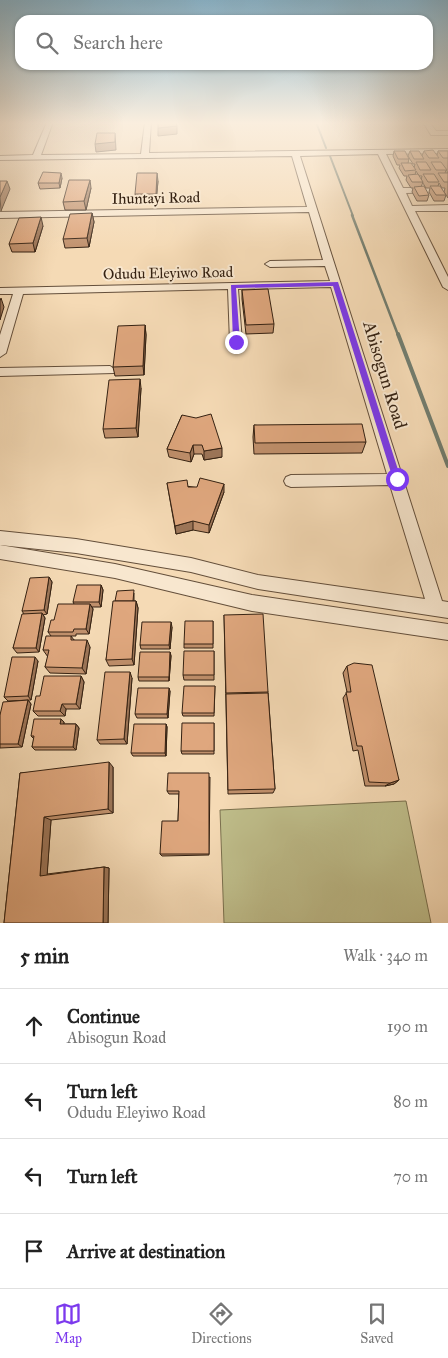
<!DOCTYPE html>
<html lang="en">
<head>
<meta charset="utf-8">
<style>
  :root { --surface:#fff; --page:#f6f6f6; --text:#222; --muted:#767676; --line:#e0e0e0; --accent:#7c3aed }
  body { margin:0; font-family:"IM FELL Great Primer",serif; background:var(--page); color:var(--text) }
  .stop { position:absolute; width:15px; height:15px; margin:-11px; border:4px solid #7c3aed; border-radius:50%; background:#fff }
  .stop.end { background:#7c3aed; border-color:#fff; box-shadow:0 1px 5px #0008 }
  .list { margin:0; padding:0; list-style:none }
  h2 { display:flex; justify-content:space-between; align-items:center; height:65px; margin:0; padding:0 20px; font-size:21px }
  h2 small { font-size:16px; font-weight:400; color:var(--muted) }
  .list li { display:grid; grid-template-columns:32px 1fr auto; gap:15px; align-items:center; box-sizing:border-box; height:75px; padding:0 20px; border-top:1px solid var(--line) }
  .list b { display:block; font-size:19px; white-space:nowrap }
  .list p { margin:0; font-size:16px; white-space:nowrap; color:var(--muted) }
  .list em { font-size:16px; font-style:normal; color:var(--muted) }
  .icon { flex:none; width:28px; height:28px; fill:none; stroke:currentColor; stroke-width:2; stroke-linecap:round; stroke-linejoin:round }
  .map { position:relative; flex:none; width:448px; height:923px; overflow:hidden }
  .search { position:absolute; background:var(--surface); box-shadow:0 1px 4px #0004; left:15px; right:15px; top:15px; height:55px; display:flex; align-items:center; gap:12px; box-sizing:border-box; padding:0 18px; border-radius:15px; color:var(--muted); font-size:19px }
  .sheet { height:365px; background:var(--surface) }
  nav { display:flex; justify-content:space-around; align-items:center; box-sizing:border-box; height:70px; border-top:1px solid var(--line); background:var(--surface); font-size:14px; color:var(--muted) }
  nav a { display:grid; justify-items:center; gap:2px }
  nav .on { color:var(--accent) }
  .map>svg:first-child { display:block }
  .green { fill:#bfbe8b; stroke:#7a704e }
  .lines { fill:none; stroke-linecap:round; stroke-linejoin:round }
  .stream-far2 { stroke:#727d6f; stroke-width:2 }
  .stream-far1 { stroke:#727d6f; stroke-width:2.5 }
  .stream { stroke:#727d6f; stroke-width:4 }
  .minor-casing { stroke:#644f3b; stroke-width:2 }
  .minor { fill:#f8e7cf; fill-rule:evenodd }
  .wall { fill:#c0906c; stroke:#342112 }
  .shaded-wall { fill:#9c7558; stroke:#342112 }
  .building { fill:#dfa77e; stroke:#342112 }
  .route { fill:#7c3aed }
  .labels { text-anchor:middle; stroke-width:4; stroke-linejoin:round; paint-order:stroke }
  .far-street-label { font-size:15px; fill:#342112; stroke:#f8e7cf }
  .street-label { font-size:18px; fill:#342112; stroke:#f8e7cf }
</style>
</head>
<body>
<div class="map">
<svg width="448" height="923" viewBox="0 0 448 923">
  <rect width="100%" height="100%" fill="#f5dab5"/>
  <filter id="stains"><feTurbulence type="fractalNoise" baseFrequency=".004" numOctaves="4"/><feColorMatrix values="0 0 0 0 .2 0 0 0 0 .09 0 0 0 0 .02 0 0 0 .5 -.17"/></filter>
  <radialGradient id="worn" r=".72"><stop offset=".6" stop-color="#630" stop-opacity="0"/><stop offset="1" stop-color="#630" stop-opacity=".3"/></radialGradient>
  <path class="green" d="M406,801L431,923H224L220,810Z"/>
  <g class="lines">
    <g class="stream-far2">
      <path d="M316,122L326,148"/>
      <path d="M330,156L353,216"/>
    </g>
    <path class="stream-far1" d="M352,215L398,335"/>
    <path class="stream" d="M398,334L448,466"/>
    <defs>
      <g id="minor">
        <path d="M47,122H53L41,155L141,154L145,122H151L149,153L448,149V153L386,154L403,188H448V192L406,193L412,206L448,205V211H415L448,277V290L443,287L378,154L300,156L442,601L448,602V618L258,589L191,572L76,553L0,545V531L76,539L191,558L258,575L425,599L390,485L291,487L286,485L284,481L286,477L291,475L387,474L331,287L238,289L242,342L236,346L230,342L228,289L23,294L6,353L0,357V335L13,294H0V288L330,281L325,266L270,267L265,264L270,261L323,260L309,212L0,218V212L307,207L292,156L0,160V156L33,155Z"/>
        <path d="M423,122H429L436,131H448V135H431Z"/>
        <path d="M110,366L116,370L114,373L0,376V368Z"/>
        <path d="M0,545L115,564L252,595L448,624V640L252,611L115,578L0,559Z"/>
      </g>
    </defs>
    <use href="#minor" class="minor-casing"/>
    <use href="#minor" class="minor"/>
  </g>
  <g class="wall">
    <path d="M394,151L409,159L408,163L414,168L415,164H413L408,156L410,151L422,156L424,151L437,156L438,151H448V173L446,170L445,173H448V198L444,192L445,188H442L439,183L438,186L446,195L444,201H434L429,192L430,188H426L421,180L422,176H419L416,171L415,175L423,182L421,187L429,195L427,201H417L412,192L413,188H411L406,180L407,176H404L399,168L400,165H397L393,156Z"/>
    <path d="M62,178L60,188L40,189L38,183Z"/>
    <path d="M158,181L156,202H136L135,194Z"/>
    <path d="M91,188L86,210H65L63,202Z"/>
    <path d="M92,213L94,222L89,247L65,248L63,239Z"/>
    <path d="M43,226L35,252H12L9,244Z"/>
    <path d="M242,290L274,324L273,333L246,334L242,299Z"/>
    <path d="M145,325L146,335L144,375L115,376L113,367Z"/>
    <path d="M141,388L138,437L105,438L103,429Z"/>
    <path d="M182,415L222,457L204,460L202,454H194L191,462L169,457L167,449Z"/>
    <path d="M254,425L366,442L362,453L254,454L253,437Z"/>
    <path d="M167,483L224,492L209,533L193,530L176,534Z"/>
    <path d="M49,577L52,582L47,614L43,615L45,618L39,652L17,653L13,648L24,614L22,611Z"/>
    <path d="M101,585L103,590L101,607H92L93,609L89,634H76V636H71L74,640L90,647L86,674L50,673L45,667L48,657L43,650L51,636L48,632L54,620L74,604L73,602Z"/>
    <path d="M134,593V601H136L138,608L134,665L109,666L106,660L115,601Z"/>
    <path d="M224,615L268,692L275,789L273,793L228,794Z"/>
    <path d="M213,621V648H184V644Z"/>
    <path d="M172,627L170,649H141L140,645Z"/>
    <path d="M214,651V680H184L183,675Z"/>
    <path d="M170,652L171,656L169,681H139L138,677Z"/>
    <path d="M38,661L31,700L8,701L4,697Z"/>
    <path d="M347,666L399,780L394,784L385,786H365L358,750L353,751L343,698L347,692L343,673Z"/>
    <path d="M81,676L84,682L80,709H66L65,716H38L33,711Z"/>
    <path d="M132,678L127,744H100L97,740Z"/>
    <path d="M215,686L214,716H183L182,713Z"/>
    <path d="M170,691L168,718H137L135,714Z"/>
    <path d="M28,700L31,704L22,747L0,748V715Z"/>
    <path d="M61,719L64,722V724H76L79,728L76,750H35L32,747L34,739L31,736Z"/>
    <path d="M214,723V754H182L181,751Z"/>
    <path d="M166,724L167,727L166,756H133L131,753Z"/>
    <path d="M113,767V813L51,820L47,874L104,867L109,868L108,923H4L20,773Z"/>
    <path d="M210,777L209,855L162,856L160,854L178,821L179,794H169L167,791Z"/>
  </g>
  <g class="shaded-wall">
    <path d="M177,126V134L158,136V128Z"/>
    <path d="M115,133L116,150L96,152L95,144Z"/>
    <path d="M61,173L62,178L60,188L59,183Z"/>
    <path d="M157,173L158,181L156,202V194Z"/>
    <path d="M90,180L91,188L86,210L84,201Z"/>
    <path d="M7,181L10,189L1,211L0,197Z"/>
    <path d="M92,213L94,222L89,247L87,238Z"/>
    <path d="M41,217L43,226L35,252L33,243Z"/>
    <path d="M1,298L4,307L0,320V301Z"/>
    <path d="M145,325L146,335L144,375L143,366Z"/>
    <path d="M140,379L141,388L138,437L136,428Z"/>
    <path d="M193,445L194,454L191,462L190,453Z"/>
    <path d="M222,448V457L204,460V451Z"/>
    <path d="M224,484V492L209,533V525Z"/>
    <path d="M193,521V530L176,534L175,526Z"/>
    <path d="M49,577L52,582L47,614L44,610Z"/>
    <path d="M101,585L103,590L101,607L99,602Z"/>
    <path d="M136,601L138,608L134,665L132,659Z"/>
    <path d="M90,604L93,609L89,634L86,629Z"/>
    <path d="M42,613L45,618L39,652L36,648Z"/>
    <path d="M171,622L172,627L170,649L169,645Z"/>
    <path d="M87,640L90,647L86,674L82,668Z"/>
    <path d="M170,652L171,656L169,681V677Z"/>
    <path d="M35,657L38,661L31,700L28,696Z"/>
    <path d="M130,672L132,678L127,744L124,739Z"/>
    <path d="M81,676L84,682L80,709L76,704Z"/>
    <path d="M169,688L170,691L168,718L167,714Z"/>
    <path d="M28,700L31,704L22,747L18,744Z"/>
    <path d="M62,704L66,709L65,716L60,711Z"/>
    <path d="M61,719L64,722L63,728L60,724Z"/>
    <path d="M76,724L79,728L76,750L73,747Z"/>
    <path d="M166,724L167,727L166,756L165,753Z"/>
    <path d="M109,762L113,767V813L108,809Z"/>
    <path d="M399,780L394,784L385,786L390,783Z"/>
    <path d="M44,817L51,820L47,877L40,876Z"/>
    <path d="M104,867L109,868L108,923H103Z"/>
  </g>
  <g class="building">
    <path d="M158,122H176L177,126L158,128Z"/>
    <path d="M97,133H115V142L95,144Z"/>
    <path d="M433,150L439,158H429L424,151Z"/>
    <path d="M394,151H405L409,159H398Z"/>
    <path d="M410,151H419L424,159H414Z"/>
    <path d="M438,151H448V158H443Z"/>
    <path d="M416,162H426L431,170H420Z"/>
    <path d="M431,162H441L447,170H436Z"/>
    <path d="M401,163H411L416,170L405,171Z"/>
    <path d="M43,172L61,173L59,183H38Z"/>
    <path d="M137,173H157L156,194H135Z"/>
    <path d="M438,173H448V182H444Z"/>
    <path d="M418,174L423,182H412L408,175Z"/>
    <path d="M423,174H434L439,182H428Z"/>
    <path d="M69,180H90L84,201L63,202Z"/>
    <path d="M0,181H7L0,197Z"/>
    <path d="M424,186L429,195L419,196L414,187Z"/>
    <path d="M430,186H440L446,195H436Z"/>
    <path d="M92,213L87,238L63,239L70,214Z"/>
    <path d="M41,217L33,243L9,244L19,218Z"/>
    <path d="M268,289L274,324L246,325L242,290Z"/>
    <path d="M145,325L143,366L113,367L118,326Z"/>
    <path d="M140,379L136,428L103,429L109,380Z"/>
    <path d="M211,414L222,448L204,451L202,445H193L190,453L167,449L182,415L196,418Z"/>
    <path d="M362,424L366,442L255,443L254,425Z"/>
    <path d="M200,478L224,484L209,525L193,521L175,526L167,483L187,480L188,487H197Z"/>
    <path d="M49,577L44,610L22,611L30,578Z"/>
    <path d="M77,585H101L99,602H73Z"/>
    <path d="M134,590L133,601H115L117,591Z"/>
    <path d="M113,601H136L132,659L106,660Z"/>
    <path d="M58,604H90L86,629H74L73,632H48L51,620H54Z"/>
    <path d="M42,613L36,648H13L22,614Z"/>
    <path d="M263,614L268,692L226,693L224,615Z"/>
    <path d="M185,621H213V644H184Z"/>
    <path d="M142,622H171L169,645H140Z"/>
    <path d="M46,636H71V640H87L82,668L45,667L49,650H43Z"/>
    <path d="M184,651H214V675H183Z"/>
    <path d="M140,652H170L169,677H138Z"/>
    <path d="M12,657H35L28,696L4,697Z"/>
    <path d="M354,663L372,665L399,780L390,783L369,782L362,746H357L346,692H351L347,666Z"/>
    <path d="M105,672H130L124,739L97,740Z"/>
    <path d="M44,676H81L76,704H62L60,711H33L36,696H40Z"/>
    <path d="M184,686H215L214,713H182Z"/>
    <path d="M138,688H169L167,714H135Z"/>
    <path d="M268,693L275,789L228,790L226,694Z"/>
    <path d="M28,700L18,744H0V715L3,702Z"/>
    <path d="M34,719H61L60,724H76L73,747H32L34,736H31Z"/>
    <path d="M182,723H214V751H181Z"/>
    <path d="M134,724H166L165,753H131Z"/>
    <path d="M109,762L108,809L44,817L40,876L104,867L103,923H4L20,773Z"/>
    <path d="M168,773H209V854H160L162,821H178L179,791H167Z"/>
  </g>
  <linearGradient id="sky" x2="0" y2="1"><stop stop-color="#89b7d0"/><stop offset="0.49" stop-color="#faeede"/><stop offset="1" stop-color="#faeede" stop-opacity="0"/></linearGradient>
  <rect width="448" height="251" fill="url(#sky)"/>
  <path class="route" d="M338,282L401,479L397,482L393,479L333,286L236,288L240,342L236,344L233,342L231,285Z"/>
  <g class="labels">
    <g class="far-street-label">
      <text transform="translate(156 198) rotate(-1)" y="5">Ihuntayi Road</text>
      <text transform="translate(168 273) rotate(-1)" y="5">Odudu Eleyiwo Road</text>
    </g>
    <g class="street-label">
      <text transform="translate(385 375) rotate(73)" y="6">Abisogun Road</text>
    </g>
  </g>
  <rect width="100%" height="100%" filter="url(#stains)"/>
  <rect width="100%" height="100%" fill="url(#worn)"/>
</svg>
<div class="stop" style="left:397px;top:479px"></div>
<div class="stop end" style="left:236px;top:342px"></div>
<div class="search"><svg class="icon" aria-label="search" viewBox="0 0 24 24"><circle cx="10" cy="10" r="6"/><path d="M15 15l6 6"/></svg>Search here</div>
</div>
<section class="sheet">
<h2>5 min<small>Walk · 340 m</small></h2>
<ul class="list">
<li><svg class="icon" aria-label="ahead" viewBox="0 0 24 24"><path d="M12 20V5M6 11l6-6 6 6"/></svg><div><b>Continue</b><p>Abisogun Road</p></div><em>190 m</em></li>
<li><svg class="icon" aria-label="left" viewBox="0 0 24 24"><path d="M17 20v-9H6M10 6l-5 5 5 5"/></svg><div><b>Turn left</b><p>Odudu Eleyiwo Road</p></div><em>80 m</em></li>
<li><svg class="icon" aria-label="left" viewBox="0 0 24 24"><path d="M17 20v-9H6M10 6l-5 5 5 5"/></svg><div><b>Turn left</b></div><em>70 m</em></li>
<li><svg class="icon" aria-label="arrive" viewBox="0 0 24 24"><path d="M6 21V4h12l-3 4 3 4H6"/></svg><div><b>Arrive at destination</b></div></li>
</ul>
</section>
<nav>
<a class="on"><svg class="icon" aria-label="map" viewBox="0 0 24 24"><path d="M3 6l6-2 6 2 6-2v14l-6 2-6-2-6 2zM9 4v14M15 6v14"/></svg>Map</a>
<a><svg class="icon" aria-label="directions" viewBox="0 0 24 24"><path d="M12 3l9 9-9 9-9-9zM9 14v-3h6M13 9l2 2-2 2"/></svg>Directions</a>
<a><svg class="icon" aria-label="saved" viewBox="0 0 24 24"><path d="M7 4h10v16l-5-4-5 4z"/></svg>Saved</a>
</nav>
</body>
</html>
